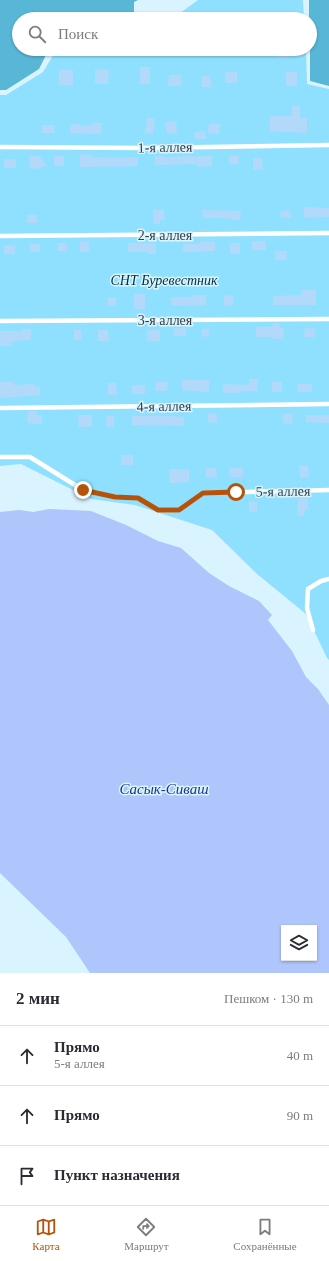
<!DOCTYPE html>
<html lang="ru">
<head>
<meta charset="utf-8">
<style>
  :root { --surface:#fff; --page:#f7f7f7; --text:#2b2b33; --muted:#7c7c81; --line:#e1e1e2; --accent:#b45309 }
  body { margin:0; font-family:"Times New Roman",serif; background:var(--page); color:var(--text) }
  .controls { position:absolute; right:12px; bottom:12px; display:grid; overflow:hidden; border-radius:0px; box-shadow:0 1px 3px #0004 }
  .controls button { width:36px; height:36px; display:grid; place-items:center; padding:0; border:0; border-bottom:1px solid var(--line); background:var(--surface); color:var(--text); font:20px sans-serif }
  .stop { position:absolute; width:12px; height:12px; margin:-9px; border:3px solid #b45309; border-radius:50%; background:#fff }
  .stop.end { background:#b45309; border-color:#fff; box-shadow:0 1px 4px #0008 }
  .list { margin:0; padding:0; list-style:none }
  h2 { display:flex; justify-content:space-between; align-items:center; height:52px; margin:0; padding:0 16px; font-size:17px }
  h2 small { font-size:13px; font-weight:400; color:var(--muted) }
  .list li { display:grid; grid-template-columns:26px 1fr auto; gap:12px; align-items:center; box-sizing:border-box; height:60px; padding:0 16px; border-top:1px solid var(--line) }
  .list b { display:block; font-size:15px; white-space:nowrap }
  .list p { margin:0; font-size:13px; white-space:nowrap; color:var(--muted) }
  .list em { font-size:13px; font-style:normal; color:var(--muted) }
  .icon { flex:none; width:22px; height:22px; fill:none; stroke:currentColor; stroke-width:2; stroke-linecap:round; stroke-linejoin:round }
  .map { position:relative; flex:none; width:329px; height:973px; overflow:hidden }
  .search { position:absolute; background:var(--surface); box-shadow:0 1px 3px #0004; left:12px; right:12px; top:12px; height:44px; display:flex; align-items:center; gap:10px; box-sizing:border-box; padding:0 14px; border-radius:22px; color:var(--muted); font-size:15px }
  .sheet { height:232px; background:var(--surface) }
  nav { display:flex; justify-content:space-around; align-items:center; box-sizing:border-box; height:56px; border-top:1px solid var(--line); background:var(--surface); font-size:11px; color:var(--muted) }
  nav a { display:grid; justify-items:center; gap:2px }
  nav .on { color:var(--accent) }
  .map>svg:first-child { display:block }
  .green { fill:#8fe0ff }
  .forest { fill:#58b6d7 }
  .water { fill:#afc6fc; fill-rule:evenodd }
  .building { fill:#b3d9fa }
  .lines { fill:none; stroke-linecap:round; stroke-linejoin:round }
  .lane { stroke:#fff; stroke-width:4.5 }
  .route { stroke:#b45309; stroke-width:5 }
  .labels { text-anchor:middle; stroke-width:3; stroke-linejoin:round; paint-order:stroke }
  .street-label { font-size:14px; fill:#333d42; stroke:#d9f4ff }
  .park-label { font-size:14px; font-style:italic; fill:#012e3c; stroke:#d9f4ff }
  .water-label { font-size:15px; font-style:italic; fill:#1d3681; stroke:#d9f4ff }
</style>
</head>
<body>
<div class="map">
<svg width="329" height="973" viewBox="0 0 329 973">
  <rect width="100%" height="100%" fill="#d9f4ff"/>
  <g class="green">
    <path d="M198,0H303L304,19H172Z"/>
    <path d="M57,49H306L307,84L329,89V660L327,658L306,614L257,574L212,530L135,505L91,499L21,464L0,466V95H6L43,72Z"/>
  </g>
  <g class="forest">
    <path d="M0,0H138L134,2V19H19V49H49L39,69L6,90H0Z"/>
    <path d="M309,0H329V86L310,81V19H309Z"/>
  </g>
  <path class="water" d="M49,509L91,511L126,525L158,541L181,548L209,573L229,586L259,601L272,615L268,620L292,651L306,677L318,689L329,705V973H90L66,937L0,873V512L20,510L33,512ZM284,928H314V958H284Z"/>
  <g class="building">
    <path d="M277,49H288V57H276Z"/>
    <rect x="140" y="67" width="10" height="17"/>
    <path d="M95,69L109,70L108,84H95Z"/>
    <rect x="59" y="70" width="14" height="15"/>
    <rect x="225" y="72" width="12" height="11"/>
    <rect x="286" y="72" width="11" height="14"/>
    <path d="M169,75H181V86H168Z"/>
    <path d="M202,76H210L211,87H202Z"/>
    <path d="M292,106H300V118H307V133L270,131V116H292Z"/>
    <path d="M147,118L155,119L153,134L145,133Z"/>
    <path d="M176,121L177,133L167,134L165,122Z"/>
    <path d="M92,123H102L101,134L70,133L71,124L92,126Z"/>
    <path d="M209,124H220L219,134L208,133Z"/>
    <path d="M42,125H55L54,133H42Z"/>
    <path d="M205,131L206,139H195L194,132Z"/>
    <path d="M80,154L92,155V157L126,158V157H138V166L80,167Z"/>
    <path d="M29,156H39L48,166H42V169L29,168Z"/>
    <rect x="54" y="156" width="10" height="10"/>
    <path d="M155,156H164V157L212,156V166L197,167V164L155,165Z"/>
    <rect x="229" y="156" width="10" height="8"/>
    <path d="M253,158H262L263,170H253Z"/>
    <rect x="4" y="159" width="12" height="9"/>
    <path d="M304,207L329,208V217L304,218Z"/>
    <path d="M153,210H164L165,220H160V224H154Z"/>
    <path d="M202,210L241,211L240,220L225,219V218H203Z"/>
    <path d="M290,210L291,218H281L280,211Z"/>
    <rect x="27" y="215" width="10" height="8"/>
    <path d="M89,241V252H80V242Z"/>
    <path d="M215,241V251L183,252V244H200V242Z"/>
    <rect x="252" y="241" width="14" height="9"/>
    <rect x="58" y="243" width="9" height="8"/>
    <path d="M128,243H156V254H147V252H128Z"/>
    <rect x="230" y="243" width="10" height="11"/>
    <path d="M29,244H40V252H30Z"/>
    <path d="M4,245L15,246V254H4Z"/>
    <rect x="275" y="251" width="12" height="9"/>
    <path d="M301,290H316V305H273V296L301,295Z"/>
    <rect x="134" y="294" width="11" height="15"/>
    <path d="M193,295H206V305L171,306V297H193Z"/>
    <path d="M224,295L234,296L233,306L224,305Z"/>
    <rect x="108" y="297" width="8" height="9"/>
    <path d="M273,323L280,324L279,328H284L283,339H272V337H256V327H272Z"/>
    <rect x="173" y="328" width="13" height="8"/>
    <path d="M305,328L315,329V337H304Z"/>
    <path d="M22,329H31V340L12,341V346H0V331H22Z"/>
    <path d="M202,329H209V337L201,336Z"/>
    <rect x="74" y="330" width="7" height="10"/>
    <path d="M98,330H108L109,341H98Z"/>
    <rect x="147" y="330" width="13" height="11"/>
    <path d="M249,379H258V391H240V393H223V384L249,385Z"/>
    <path d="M182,380H209V392L182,390Z"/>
    <path d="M0,382H13V385L35,384V387H40V395L0,398Z"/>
    <path d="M156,382H168L167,391H155Z"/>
    <rect x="272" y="382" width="10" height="10"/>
    <path d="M108,383H116L117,395H108Z"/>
    <path d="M298,384H312V392H297Z"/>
    <rect x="132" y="385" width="13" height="9"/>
    <path d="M28,411H37V415H42V424L27,423Z"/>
    <path d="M208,413L217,414V423L208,422Z"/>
    <path d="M283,414H293L292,424L283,423Z"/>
    <path d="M78,415H92V427H79Z"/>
    <path d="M306,415H329V423L306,422Z"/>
    <path d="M106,416H114V427H107Z"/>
    <path d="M132,416H168L184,417V426L132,425Z"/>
    <rect x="121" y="455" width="12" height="10"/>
    <path d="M299,466H308L309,477L300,478Z"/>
    <path d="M206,468H216L217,477L206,478Z"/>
    <rect x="229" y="468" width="14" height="9"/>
    <path d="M169,469H189V482L170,483Z"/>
    <path d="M298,498L308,499V510H305L304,516L297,515Z"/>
    <path d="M249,501L257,502V512H249Z"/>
  </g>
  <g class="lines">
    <g class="lane">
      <path d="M0,147L145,148L329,145"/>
      <path d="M0,236L329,233"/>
      <path d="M0,321L329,319"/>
      <path d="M0,408L329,404"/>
      <path d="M0,457H30L83,490L115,497L138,498L158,510H179L203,493L329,490"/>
      <path d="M313,630L307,608L308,589L321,581L329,579"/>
    </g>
  </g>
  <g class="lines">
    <path class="route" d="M83,490L115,497L138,498L158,510H179L203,493L236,492"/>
  </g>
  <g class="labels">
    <g class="street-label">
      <text transform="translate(165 147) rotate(-1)" y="5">1-я аллея</text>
      <text x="165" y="240">2-я аллея</text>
      <text x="165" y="325">3-я аллея</text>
      <text transform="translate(164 406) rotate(-1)" y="5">4-я аллея</text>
      <text transform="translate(283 491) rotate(-1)" y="5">5-я аллея</text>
    </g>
    <g class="park-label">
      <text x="164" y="285">СНТ Буревестник</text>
    </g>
    <g class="water-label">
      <text x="164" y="794">Сасык-Сиваш</text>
    </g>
  </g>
</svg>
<div class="controls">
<button><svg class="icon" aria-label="layers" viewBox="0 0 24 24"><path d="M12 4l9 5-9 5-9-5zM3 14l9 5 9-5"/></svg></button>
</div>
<div class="stop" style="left:236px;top:492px"></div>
<div class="stop end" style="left:83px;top:490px"></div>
<div class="search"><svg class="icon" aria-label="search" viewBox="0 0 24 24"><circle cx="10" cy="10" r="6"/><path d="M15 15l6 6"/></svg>Поиск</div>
</div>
<section class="sheet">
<h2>2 мин<small>Пешком · 130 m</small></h2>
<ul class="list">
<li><svg class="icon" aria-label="ahead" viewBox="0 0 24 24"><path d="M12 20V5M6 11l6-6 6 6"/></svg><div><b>Прямо</b><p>5-я аллея</p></div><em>40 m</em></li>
<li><svg class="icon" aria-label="ahead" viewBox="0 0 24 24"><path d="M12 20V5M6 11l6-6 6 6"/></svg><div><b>Прямо</b></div><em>90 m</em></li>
<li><svg class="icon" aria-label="arrive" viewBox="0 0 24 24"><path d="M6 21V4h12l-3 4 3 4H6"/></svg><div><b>Пункт назначения</b></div></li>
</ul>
</section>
<nav>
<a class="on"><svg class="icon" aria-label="map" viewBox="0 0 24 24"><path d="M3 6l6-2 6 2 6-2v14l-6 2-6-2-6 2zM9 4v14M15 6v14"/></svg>Карта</a>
<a><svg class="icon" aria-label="directions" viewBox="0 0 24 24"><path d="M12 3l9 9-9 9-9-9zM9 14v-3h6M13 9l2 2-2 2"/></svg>Маршрут</a>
<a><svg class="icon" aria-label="saved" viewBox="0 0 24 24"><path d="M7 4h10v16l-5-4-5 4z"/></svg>Сохранённые</a>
</nav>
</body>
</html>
